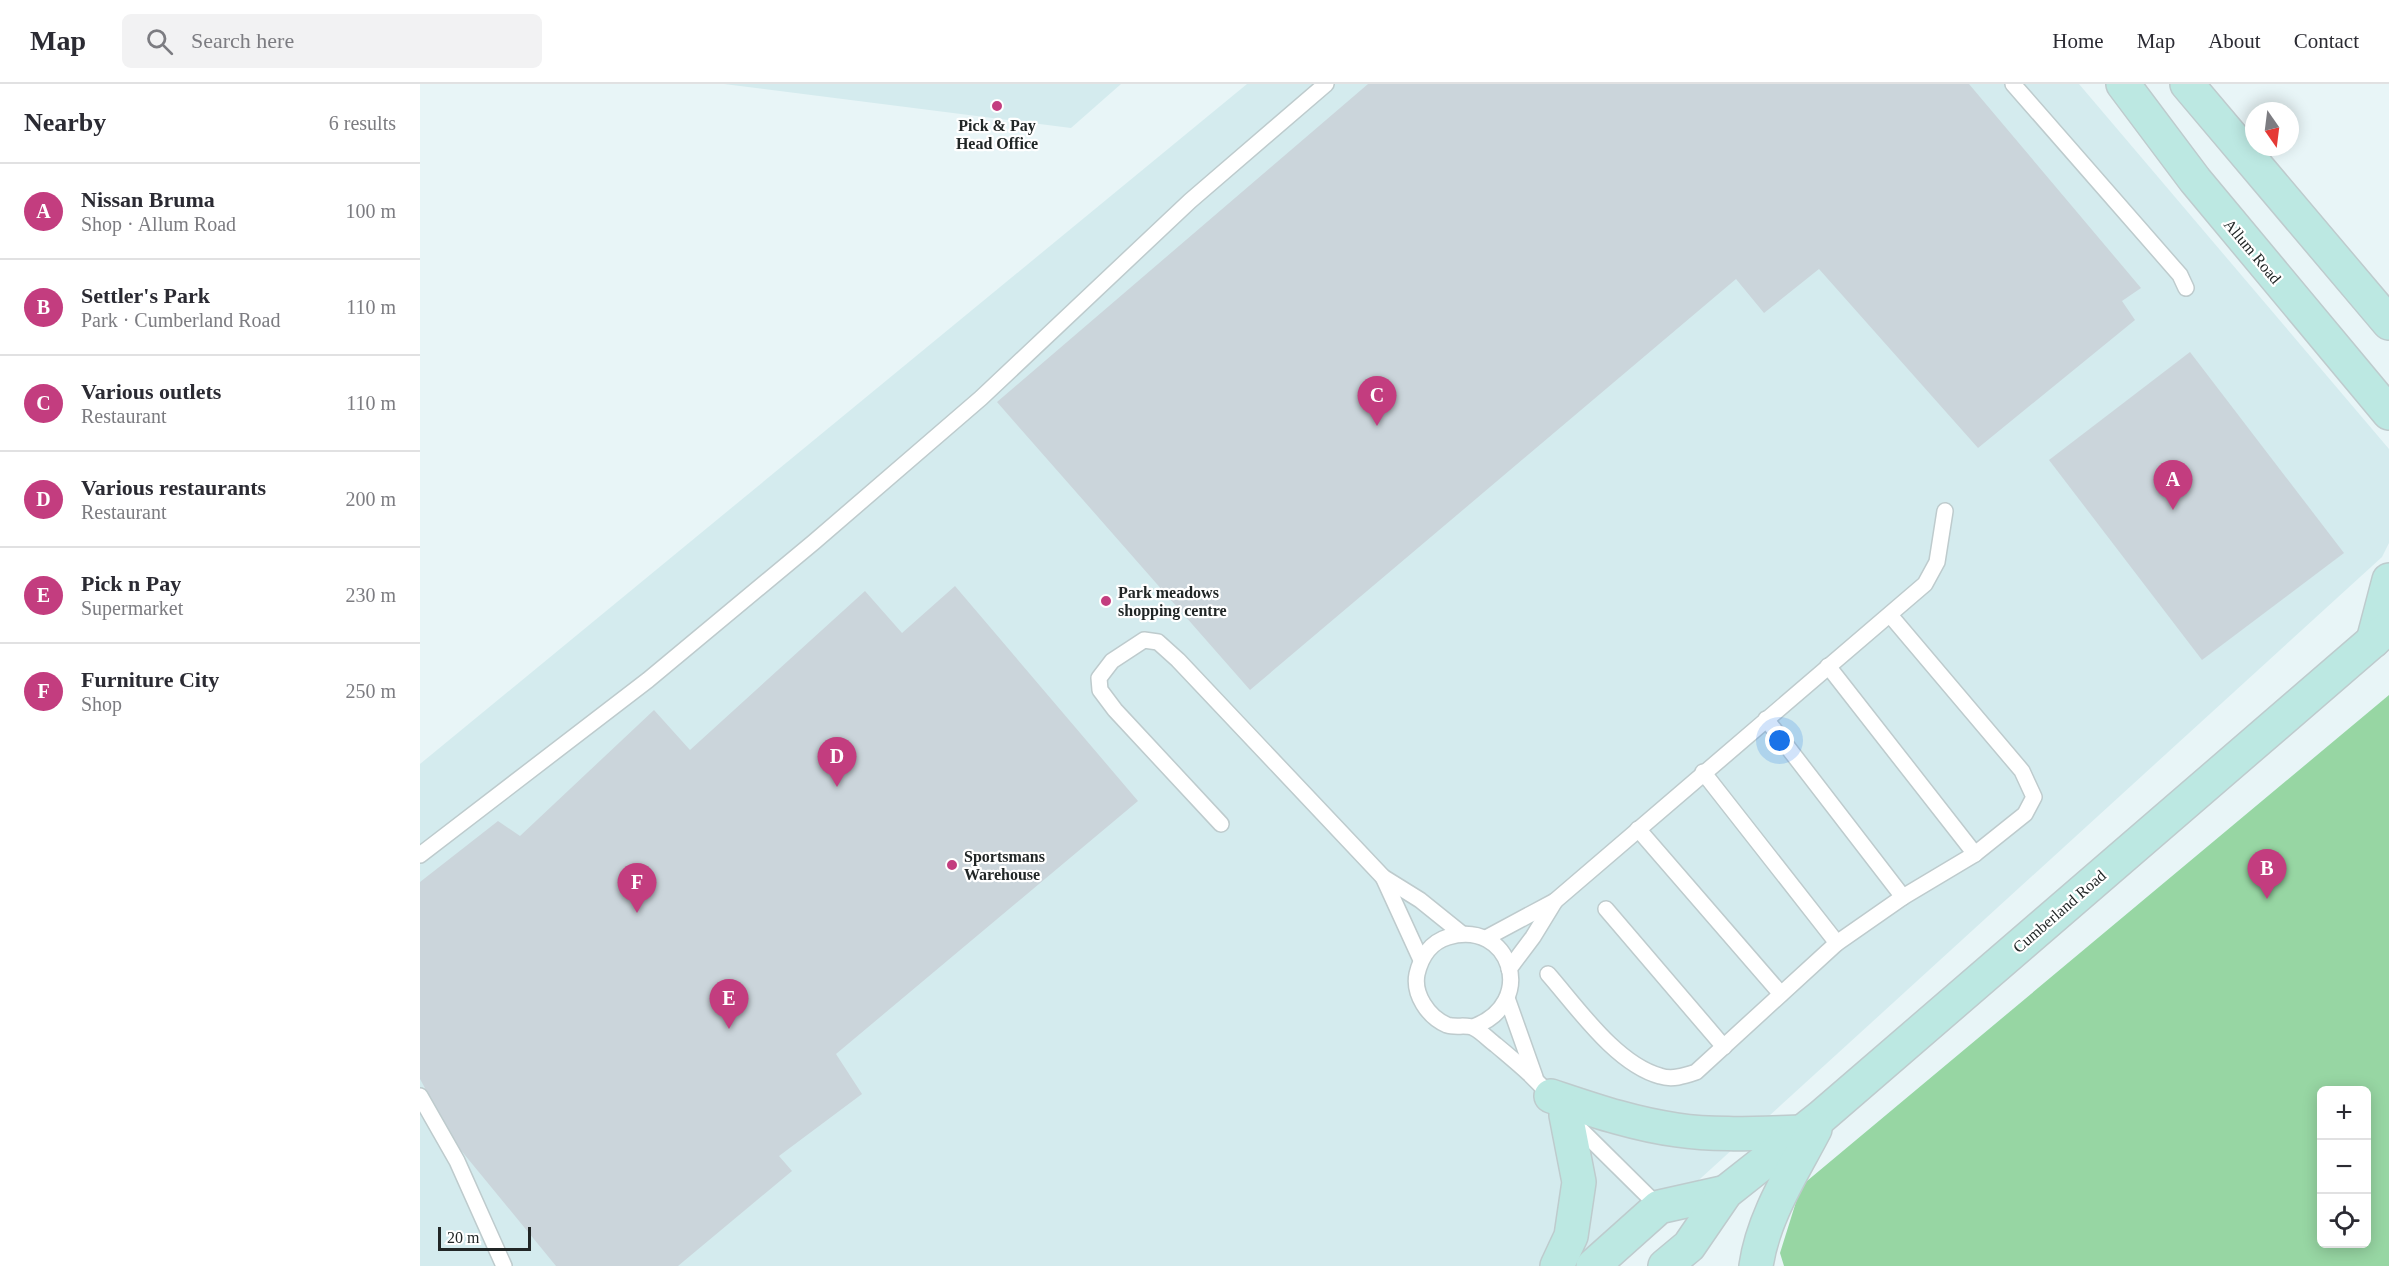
<!DOCTYPE html>
<html lang="en">
<head>
<meta charset="utf-8">
<style>
  :root { --surface:#fff; --page:#f2f2f3; --text:#2b2b33; --muted:#7c7c81; --line:#e1e1e2; --accent:#c33d7f }
  body { margin:0; font-family:"Times New Roman",serif; background:var(--page); color:var(--text) }
  .controls { position:absolute; right:18px; bottom:18px; display:grid; overflow:hidden; border-radius:9px; box-shadow:0 3px 15px #0003 }
  .controls button { width:54px; height:54px; display:grid; place-items:center; padding:0; border:0; border-bottom:2px solid var(--line); background:var(--surface); color:var(--text); font:30px sans-serif }
  .compass { position:absolute; left:1825px; top:18px; width:54px; height:54px; border-radius:50%; background:var(--surface); box-shadow:0 3px 15px #0003; rotate:166deg }
  .scale { position:absolute; left:18px; bottom:15px; width:93px; box-sizing:border-box; padding-left:6px; border:3px solid #212626; border-top:0; font-size:16px; line-height:21px; white-space:nowrap; color:#212626; -webkit-text-stroke:4px #fff; paint-order:stroke }
  .you { position:absolute; left:1360px; top:657px; width:21px; height:21px; margin:-15px; border:4px solid #fff; border-radius:50%; background:#1a73e8; box-shadow:0 0 0 9px #1a73e833 }
  .badge { display:grid; place-items:center; width:39px; height:39px; border-radius:50%; background:var(--accent); color:#fff; font-size:20px; font-weight:700 }
  .pin { position:absolute; translate:-50% -50px; filter:drop-shadow(0 2px 3px #0008) }
  .pin::after { content:''; position:absolute; top:32px; width:21px; height:18px; background:inherit; clip-path:polygon(0 0,100% 0,50% 100%) }
  .list { margin:0; padding:0; list-style:none }
  h2 { display:flex; justify-content:space-between; align-items:center; height:78px; margin:0; padding:0 24px; font-size:26px }
  h2 small { font-size:20px; font-weight:400; color:var(--muted) }
  .list li { display:grid; grid-template-columns:39px 1fr auto; gap:18px; align-items:center; box-sizing:border-box; height:96px; padding:0 24px; border-top:2px solid var(--line) }
  .list b { display:block; font-size:22px; white-space:nowrap }
  .list p { margin:0; font-size:20px; white-space:nowrap; color:var(--muted) }
  .list em { font-size:20px; font-style:normal; color:var(--muted) }
  .icon { flex:none; width:33px; height:33px; fill:none; stroke:currentColor; stroke-width:2; stroke-linecap:round; stroke-linejoin:round }
  .map { position:relative; flex:none; width:1969px; height:1182px; overflow:hidden }
  header { display:flex; align-items:center; gap:36px; box-sizing:border-box; height:84px; padding:0 30px; background:var(--surface); border-bottom:2px solid var(--line) }
  header strong { font-size:28px }
  nav { display:flex; gap:33px; margin-inline-start:auto; font-size:21px }
  .search { width:420px; height:54px; background:var(--page); display:flex; align-items:center; gap:15px; box-sizing:border-box; padding:0 21px; border-radius:9px; color:var(--muted); font-size:22px }
  main { display:flex }
  aside { flex:1; background:var(--surface) }
  .map>svg:first-child { display:block }
  .built { fill:#d4ebee }
  .green { fill:#97d6a3; fill-rule:evenodd }
  .building { fill:#cbd5db }
  .lines { fill:none; stroke-linecap:round; stroke-linejoin:round }
  .lane-casing { stroke:#becbcd; stroke-width:18 }
  .secondary-casing { stroke:#becbcd; stroke-width:36 }
  .lane { stroke:#fff; stroke-width:15 }
  .secondary { stroke:#bce8e2; stroke-width:33 }
  .poi-dot { fill:#c33d7f; stroke:#fff; stroke-width:2 }
  .labels { text-anchor:middle; stroke-width:4.5; stroke-linejoin:round; paint-order:stroke }
  .poi-label { font-size:16px; font-weight:bold; fill:#212626; stroke:#fff; text-anchor:start }
  .street-label { font-size:16px; fill:#212626; stroke:#fff }
</style>
</head>
<body>
<header>
<strong>Map</strong>
<div class="search"><svg class="icon" aria-label="search" viewBox="0 0 24 24"><circle cx="10" cy="10" r="6"/><path d="M15 15l6 6"/></svg>Search here</div>
<nav><a>Home</a><a>Map</a><a>About</a><a>Contact</a></nav>
</header>
<main>
<aside>
<h2>Nearby<small>6 results</small></h2>
<ul class="list">
<li><span class="badge">A</span><div><b>Nissan Bruma</b><p>Shop · Allum Road</p></div><em>100 m</em></li>
<li><span class="badge">B</span><div><b>Settler's Park</b><p>Park · Cumberland Road</p></div><em>110 m</em></li>
<li><span class="badge">C</span><div><b>Various outlets</b><p>Restaurant</p></div><em>110 m</em></li>
<li><span class="badge">D</span><div><b>Various restaurants</b><p>Restaurant</p></div><em>200 m</em></li>
<li><span class="badge">E</span><div><b>Pick n Pay</b><p>Supermarket</p></div><em>230 m</em></li>
<li><span class="badge">F</span><div><b>Furniture City</b><p>Shop</p></div><em>250 m</em></li>
</ul>
</aside>
<div class="map">
<svg width="1969" height="1182" viewBox="0 0 1969 1182">
  <rect width="100%" height="100%" fill="#e8f5f7"/>
  <g class="built">
    <path d="M304,0H701L651,44Z"/>
    <path d="M827,0H1659L1969,365V459L1962,473L1224,1146L1177,1182H0V680Z"/>
  </g>
  <path class="green" d="M1969,611V1182H1364L1360,1169L1381,1102ZM1902,1006H1946V1160H1902Z"/>
  <g class="building">
    <path d="M948,0H1549L1721,204L1702,217L1715,236L1558,364L1399,185L1344,229L1316,195L830,606L577,318Z"/>
    <path d="M1770,268L1924,469L1782,576L1629,376Z"/>
    <path d="M535,502L718,717L416,970L442,1010L359,1072L372,1087L258,1182H136L35,1059L0,995V798L78,737L100,752L234,626L270,666L445,507L482,549Z"/>
  </g>
  <g class="lines">
    <defs>
      <g id="lane">
        <path d="M1593,0L1760,191L1766,204"/>
        <path d="M1408,582L1555,770"/>
        <path d="M1346,635L1483,813"/>
        <path d="M1283,688L1417,859"/>
        <path d="M801,740L695,626L680,606L679,594L692,577L724,556L738,558L758,576L963,793L1000,816L1041,849"/>
        <path d="M1218,745L1361,910"/>
        <path d="M0,771L228,596L394,458L561,314L770,117L906,0"/>
        <path d="M963,793L1001,876"/>
        <path d="M1186,825L1304,963"/>
        <path d="M1066,854L1135,817L1505,500L1517,478L1525,427"/>
        <path d="M1089,885L1113,853L1135,817"/>
        <path d="M1128,890C1157,923 1196,980 1240,992C1252,996 1264,992 1276,988L1417,859L1483,813L1555,770L1605,730L1614,713L1602,687L1470,531"/>
        <path d="M1087,914L1115,993"/>
        <path d="M1053,943C1119,919 1090,834 1028,853C1011,858 1001,873 997,890C993,910 1008,933 1027,941C1036,944 1047,940 1054,944C1062,948 1069,956 1076,961C1096,978 1115,993 1132,1014"/>
        <path d="M0,1012L37,1077L84,1182"/>
        <path d="M1152,1037L1239,1123"/>
      </g>
      <g id="secondary">
        <path d="M1703,0L1775,96L1969,329"/>
        <path d="M1767,0L1969,239"/>
        <path d="M1953,557L1969,496"/>
        <path d="M1131,1012C1173,1026 1213,1040 1257,1046C1298,1052 1341,1049 1383,1048"/>
        <path d="M1137,1182L1151,1152L1159,1098L1146,1031"/>
        <path d="M1173,1182L1239,1123L1306,1108"/>
        <path d="M1245,1182L1269,1162L1306,1108L1401,1033L1969,543"/>
        <path d="M1336,1182C1343,1133 1372,1089 1395,1045"/>
      </g>
    </defs>
    <use href="#lane" class="lane-casing"/>
    <use href="#secondary" class="secondary-casing"/>
    <use href="#lane" class="lane"/>
    <use href="#secondary" class="secondary"/>
  </g>
  <g class="poi-dot">
    <circle cx="577" cy="22" r="6"/>
    <circle cx="686" cy="517" r="6"/>
    <circle cx="532" cy="781" r="6"/>
  </g>
  <g class="labels">
    <g class="poi-label">
      <text x="577" y="47" text-anchor="middle">Pick &amp; Pay<tspan x="577" dy="18">Head Office</tspan></text>
      <text x="698" y="514">Park meadows<tspan x="698" dy="18">shopping centre</tspan></text>
      <text x="544" y="778">Sportsmans<tspan x="544" dy="18">Warehouse</tspan></text>
    </g>
    <g class="street-label">
      <text transform="translate(1833 167) rotate(50)" y="6">Allum Road</text>
      <text transform="translate(1639 827) rotate(-41)" y="6">Cumberland Road</text>
    </g>
  </g>
</svg>
<div class="controls">
<button>+</button>
<button>−</button>
<button><svg class="icon" aria-label="locate" viewBox="0 0 24 24"><circle cx="12" cy="12" r="6"/><path d="M12 2v4M12 18v4M2 12h4M18 12h4"/></svg></button>
</div>
<svg class="compass" viewBox="-18 -18 36 36"><path d="M0-13l5 13h-10z" fill="#e53935"/><path d="M0 13l5-13h-10z" fill="#7c7c81"/></svg>
<div class="scale">20 m</div>
<div class="you"></div>
<div class="pin badge" style="left:1753px;top:426px">A</div>
<div class="pin badge" style="left:1847px;top:815px">B</div>
<div class="pin badge" style="left:957px;top:342px">C</div>
<div class="pin badge" style="left:417px;top:703px">D</div>
<div class="pin badge" style="left:309px;top:945px">E</div>
<div class="pin badge" style="left:217px;top:829px">F</div>
</div>
</main>
</body>
</html>
